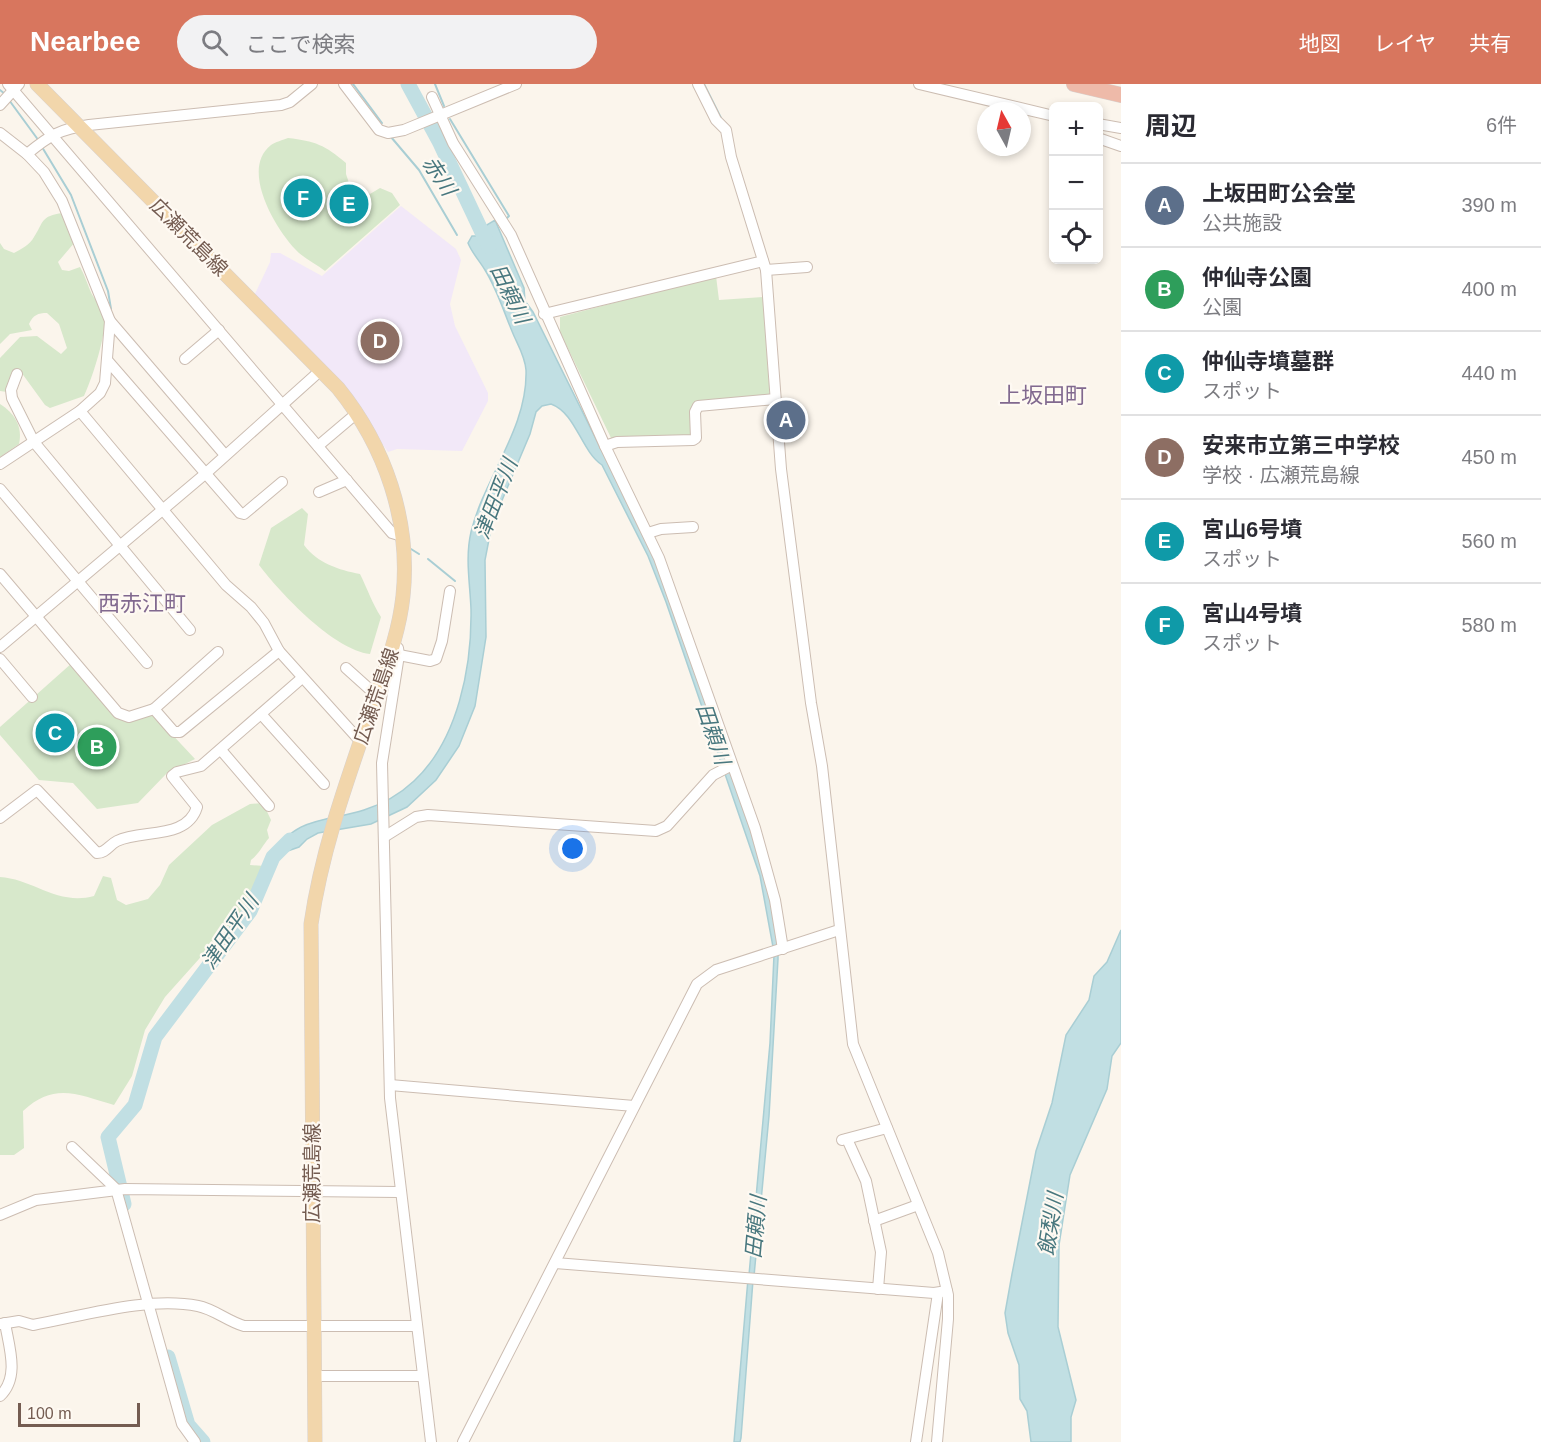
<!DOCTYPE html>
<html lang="ja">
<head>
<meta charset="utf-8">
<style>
  :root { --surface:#fff; --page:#f2f2f3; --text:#2b2b33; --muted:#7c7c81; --line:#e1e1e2; --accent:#d8765e }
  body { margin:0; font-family:Arial,"Noto Sans JP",sans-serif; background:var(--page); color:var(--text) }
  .controls { position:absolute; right:18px; top:18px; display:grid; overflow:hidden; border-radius:9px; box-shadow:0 3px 9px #0003 }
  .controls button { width:54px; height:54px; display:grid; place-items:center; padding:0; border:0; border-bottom:2px solid var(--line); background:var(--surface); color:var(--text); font:30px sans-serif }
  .compass { position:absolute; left:977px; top:18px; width:54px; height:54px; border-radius:50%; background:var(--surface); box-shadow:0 3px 9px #0003; rotate:352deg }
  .scale { position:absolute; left:18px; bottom:15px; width:122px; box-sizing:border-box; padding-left:6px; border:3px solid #745c51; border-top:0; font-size:16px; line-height:21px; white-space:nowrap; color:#745c51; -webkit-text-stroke:4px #fef9f2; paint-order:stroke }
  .you { position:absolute; left:573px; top:765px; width:21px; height:21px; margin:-15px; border:4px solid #fff; border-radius:50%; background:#1a73e8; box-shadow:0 0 0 9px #1a73e833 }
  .badge { display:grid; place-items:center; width:39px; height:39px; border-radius:50%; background:var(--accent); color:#fff; font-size:20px; font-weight:700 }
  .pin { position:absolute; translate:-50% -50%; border:3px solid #fff; box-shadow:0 2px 6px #0006 }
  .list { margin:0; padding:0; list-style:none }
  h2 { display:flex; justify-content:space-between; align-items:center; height:78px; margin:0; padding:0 24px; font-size:26px }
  h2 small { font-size:20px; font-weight:400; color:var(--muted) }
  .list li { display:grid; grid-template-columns:39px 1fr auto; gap:18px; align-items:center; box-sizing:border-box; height:84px; padding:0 24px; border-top:2px solid var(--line) }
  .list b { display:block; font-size:22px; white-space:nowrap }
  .list p { margin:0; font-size:20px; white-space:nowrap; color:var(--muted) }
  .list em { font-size:20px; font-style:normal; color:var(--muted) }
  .icon { flex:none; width:33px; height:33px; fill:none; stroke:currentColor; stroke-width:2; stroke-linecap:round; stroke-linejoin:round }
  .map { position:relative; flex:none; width:1121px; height:1358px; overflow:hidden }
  header { display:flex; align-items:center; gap:36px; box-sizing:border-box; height:84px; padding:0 30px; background:var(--accent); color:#fff }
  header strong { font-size:28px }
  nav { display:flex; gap:33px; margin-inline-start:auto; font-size:21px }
  .search { width:420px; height:54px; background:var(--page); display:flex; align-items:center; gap:15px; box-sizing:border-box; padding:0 21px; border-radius:33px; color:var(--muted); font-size:22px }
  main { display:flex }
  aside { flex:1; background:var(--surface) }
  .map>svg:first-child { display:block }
  .education { fill:#f2e8f8 }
  .green { fill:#d7e8cb }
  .water { fill:#c1dfe3; stroke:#a9ced4; stroke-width:1.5 }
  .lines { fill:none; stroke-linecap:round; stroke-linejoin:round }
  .stream { stroke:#a9ced4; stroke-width:2 }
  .river { stroke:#c1dfe3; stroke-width:15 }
  .minor-casing { stroke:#ccbdb2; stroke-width:12 }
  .major-casing { stroke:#d8d1ce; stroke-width:15 }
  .highway-casing { stroke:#d8d1ce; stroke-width:16 }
  .minor { stroke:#fff; stroke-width:10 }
  .major { stroke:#f2d6ab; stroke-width:14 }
  .highway { stroke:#eebaa9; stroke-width:15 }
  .labels { text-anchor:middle; stroke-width:4.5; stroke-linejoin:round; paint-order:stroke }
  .street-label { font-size:20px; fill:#745c51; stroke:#fef9f2 }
  .water-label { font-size:21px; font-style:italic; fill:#48777e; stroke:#fef9f2 }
  .quarter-label { font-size:22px; fill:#81698f; stroke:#fef9f2 }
</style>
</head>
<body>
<header>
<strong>Nearbee</strong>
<div class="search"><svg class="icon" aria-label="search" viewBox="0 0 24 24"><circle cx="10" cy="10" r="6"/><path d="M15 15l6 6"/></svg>ここで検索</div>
<nav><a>地図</a><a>レイヤ</a><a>共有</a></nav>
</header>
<main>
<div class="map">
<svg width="1121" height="1358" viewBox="0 0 1121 1358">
  <rect width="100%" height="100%" fill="#fbf5ec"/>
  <path class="education" d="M401,122L456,165L461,176L450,220L455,242L488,309V317L462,367L397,365L388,368L345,304L254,212L270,178L271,169H280L322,192Z"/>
  <g class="green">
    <path d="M288,54C315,57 325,61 346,79V90L350,102L370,110L380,104L392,109L400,121L325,187C316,180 303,174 295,165C275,144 240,85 271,61C275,58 283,56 288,54Z"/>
    <path d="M63,129L75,158L58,178L62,186L69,187L80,183C85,191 90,208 93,212C95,216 101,218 103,222C111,240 92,295 84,312L50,324L45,321L21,288L7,308L0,307V274L20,253L37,252L61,270L67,264L59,240L47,229C38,229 33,231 29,240L32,246L10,250L0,260V159L4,165L14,169C21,165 30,161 34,153C44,138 40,132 63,129Z"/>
    <path d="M716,192L719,216L763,213L770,314L696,320L694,351L612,356L560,248V233Z"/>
    <path d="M0,320C14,329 23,342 19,360L0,373Z"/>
    <path d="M302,424L308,430L304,461C317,479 339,486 360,490C367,504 372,519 381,533L370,570C334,566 281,510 259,481L271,444Z"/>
    <path d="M72,579L117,631L153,630L195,675L167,689L138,719L97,725L73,699L39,696L0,651V643Z"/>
    <path d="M263,719L271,736L267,746L269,754C262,762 260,769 251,776L250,781L265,782L241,828L165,913L145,946L132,992L114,1021C77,1010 54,998 23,1027L24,1064L14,1071H0V793C33,795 58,822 94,812L103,792L111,794L117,816L126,821L148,815L160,801L169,781L212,741L250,720Z"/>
  </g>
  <g class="water">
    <path d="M495,136L524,204L525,217L533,228L655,474L760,773L770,813L778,861L773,863L760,792L666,518L648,472L602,381C581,367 576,329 551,320L542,322L536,328L530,350L492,440L485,476L486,553L475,622L459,662L436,696L407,723L371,740L318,749L307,755L299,763L276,771C290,733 331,737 364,726C383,720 399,711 414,697C458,656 472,583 471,525C470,499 465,474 471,448C484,394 528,344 526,286C525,273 519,263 514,252C504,229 498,207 485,186C479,176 472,169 468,159L472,152H477L475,148Z"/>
    <path d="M1121,846V959L1112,972L1107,1005L1070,1091L1059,1161L1058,1243L1076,1316L1071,1333V1358H1031L1027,1327L1020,1315L1019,1281L1008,1249L1005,1229L1012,1190L1036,1067L1052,1019L1066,951L1089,916L1094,892L1107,878Z"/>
    <path d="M774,871H778V875L769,1032L754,1192L749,1191L770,959Z"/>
    <path d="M748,1195L753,1196L741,1354L740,1358H734Z"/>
  </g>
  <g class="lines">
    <g class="stream">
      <path d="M353,0L382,39"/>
      <path d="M435,0L444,22"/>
      <path d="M704,0L721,34"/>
      <path d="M0,6L5,10"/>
      <path d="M9,16L39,57"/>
      <path d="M450,35L509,132L505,136"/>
      <path d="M391,53L419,86L457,151"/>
      <path d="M42,63L71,111L108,207L111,225"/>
      <path d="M411,465L419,470"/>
      <path d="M428,475L455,497"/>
    </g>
    <g class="river">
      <path d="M408,0L440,59L489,163"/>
      <path d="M124,1120L108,1053L135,1021L155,953L250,827L273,773L290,756"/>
      <path d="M168,1273L188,1341L203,1358"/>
    </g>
    <defs>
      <g id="minor">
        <path d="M8,0L392,449L402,452"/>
        <path d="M344,0L379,46L388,49L404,46L516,0"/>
        <path d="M698,0L716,36L726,46L731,73L766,186L781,385L811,619L822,682L853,960L938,1169L948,1211V1235L937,1358"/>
        <path d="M919,0L1054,32"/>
        <path d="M432,13L453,59L511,151L605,362L659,474L755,744L775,816L783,865"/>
        <path d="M0,21L19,0"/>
        <path d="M1098,40L1121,44"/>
        <path d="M0,49L27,70L44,88L62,117L110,237L105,299L100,309L80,327L0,380"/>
        <path d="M1098,54L1121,62"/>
        <path d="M27,70C50,51 60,45 89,41L281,21L290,18L312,0"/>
        <path d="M766,186L807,183"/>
        <path d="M544,230L763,177"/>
        <path d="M110,237L225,371"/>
        <path d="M185,275L219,246"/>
        <path d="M107,276L240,429L244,430L282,398"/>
        <path d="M17,290L11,306L12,314L34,358L190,546"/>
        <path d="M80,327L226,501L251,523L264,539L279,567L361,658"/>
        <path d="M318,362L357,329"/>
        <path d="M605,362L617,358L693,356L696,354L695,328L698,322L775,315"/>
        <path d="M0,405L147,579"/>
        <path d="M319,408L347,396"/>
        <path d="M648,449L661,445L693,443"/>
        <path d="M0,490L118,629L129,633L154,625L174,648H180L279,567"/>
        <path d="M394,561L398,564L399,571L382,679L390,1014L431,1358"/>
        <path d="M0,563L205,390L321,286"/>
        <path d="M399,571L430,577L436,575L442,557L450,507"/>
        <path d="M0,575L32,613"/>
        <path d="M346,584L376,611"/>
        <path d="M154,625L218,568"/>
        <path d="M261,630L324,700"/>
        <path d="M221,666L269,722"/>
        <path d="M0,734L37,706L97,769C106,769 109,761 117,757C142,745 187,756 197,723L172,692L177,688L201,682L302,594"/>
        <path d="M384,753L416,733L428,731L656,747L667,742L713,691L732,681"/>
        <path d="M390,1001L634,1022"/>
        <path d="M847,1055L866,1097L881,1168L878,1205"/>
        <path d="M842,1056L887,1044"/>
        <path d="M72,1063L116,1105L182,1340L195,1358"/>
        <path d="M0,1131L36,1116L125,1105L399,1108"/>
        <path d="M874,1137L918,1121"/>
        <path d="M555,1179L934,1209L947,1207"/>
        <path d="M0,1240L19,1237L33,1241C83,1232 148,1212 198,1222C214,1225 227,1237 244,1242H416"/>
        <path d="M314,1292H422"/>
        <path d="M0,1312C20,1293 9,1263 5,1239"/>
        <path d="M463,1358L697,900L716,886L839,846"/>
        <path d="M916,1358L938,1209"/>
      </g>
      <path id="major" d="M37,0L338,304C385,362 411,437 403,512C399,550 385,585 373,621C348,694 322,764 311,840L315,1358"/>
      <path id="highway" d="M1074,0L1121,11"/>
    </defs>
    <use href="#minor" class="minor-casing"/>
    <use href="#major" class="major-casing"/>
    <use href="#highway" class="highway-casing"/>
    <use href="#minor" class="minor"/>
    <use href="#major" class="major"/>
    <use href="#highway" class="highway"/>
  </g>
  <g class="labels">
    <g class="street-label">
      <text transform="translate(189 153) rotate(45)" y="7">広瀬荒島線</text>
      <text transform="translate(376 612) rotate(-71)" y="7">広瀬荒島線</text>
      <text transform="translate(312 1089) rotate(-90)" y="7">広瀬荒島線</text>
    </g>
    <g class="water-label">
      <text transform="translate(439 92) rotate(57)" y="7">赤川</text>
      <text transform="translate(510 210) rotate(64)" y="7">田頼川</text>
      <text transform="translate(496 415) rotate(-69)" y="7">津田平川</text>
      <text transform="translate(713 650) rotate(71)" y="7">田頼川</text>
      <text transform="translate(230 848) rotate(-56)" y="7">津田平川</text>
      <text transform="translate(1051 1140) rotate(-81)" y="7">飯梨川</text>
      <text transform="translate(756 1143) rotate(-85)" y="7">田頼川</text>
    </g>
    <g class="quarter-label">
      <text x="1043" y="319">上坂田町</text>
      <text x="142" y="527">西赤江町</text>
    </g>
  </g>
</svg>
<div class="controls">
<button>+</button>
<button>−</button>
<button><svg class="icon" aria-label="locate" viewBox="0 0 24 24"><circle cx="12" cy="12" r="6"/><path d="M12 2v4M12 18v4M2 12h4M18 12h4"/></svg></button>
</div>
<svg class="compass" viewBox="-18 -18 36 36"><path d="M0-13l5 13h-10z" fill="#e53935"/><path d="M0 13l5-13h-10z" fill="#7c7c81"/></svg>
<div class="scale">100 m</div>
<div class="you"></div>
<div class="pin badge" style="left:786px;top:336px;background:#5c6f8a">A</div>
<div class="pin badge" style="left:97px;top:663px;background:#2e9e5b">B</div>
<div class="pin badge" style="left:55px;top:649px;background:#0f9aa8">C</div>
<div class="pin badge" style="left:380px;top:257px;background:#8d6e63">D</div>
<div class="pin badge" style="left:349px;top:120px;background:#0f9aa8">E</div>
<div class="pin badge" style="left:303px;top:114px;background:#0f9aa8">F</div>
</div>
<aside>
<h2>周辺<small>6件</small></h2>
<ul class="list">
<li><span class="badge" style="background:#5c6f8a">A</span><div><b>上坂田町公会堂</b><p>公共施設</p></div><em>390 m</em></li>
<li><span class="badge" style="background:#2e9e5b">B</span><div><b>仲仙寺公園</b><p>公園</p></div><em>400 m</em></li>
<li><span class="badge" style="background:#0f9aa8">C</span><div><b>仲仙寺墳墓群</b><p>スポット</p></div><em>440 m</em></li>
<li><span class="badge" style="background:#8d6e63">D</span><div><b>安来市立第三中学校</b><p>学校 · 広瀬荒島線</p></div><em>450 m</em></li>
<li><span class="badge" style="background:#0f9aa8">E</span><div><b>宮山6号墳</b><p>スポット</p></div><em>560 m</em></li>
<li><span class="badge" style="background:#0f9aa8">F</span><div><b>宮山4号墳</b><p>スポット</p></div><em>580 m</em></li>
</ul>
</aside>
</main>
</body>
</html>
